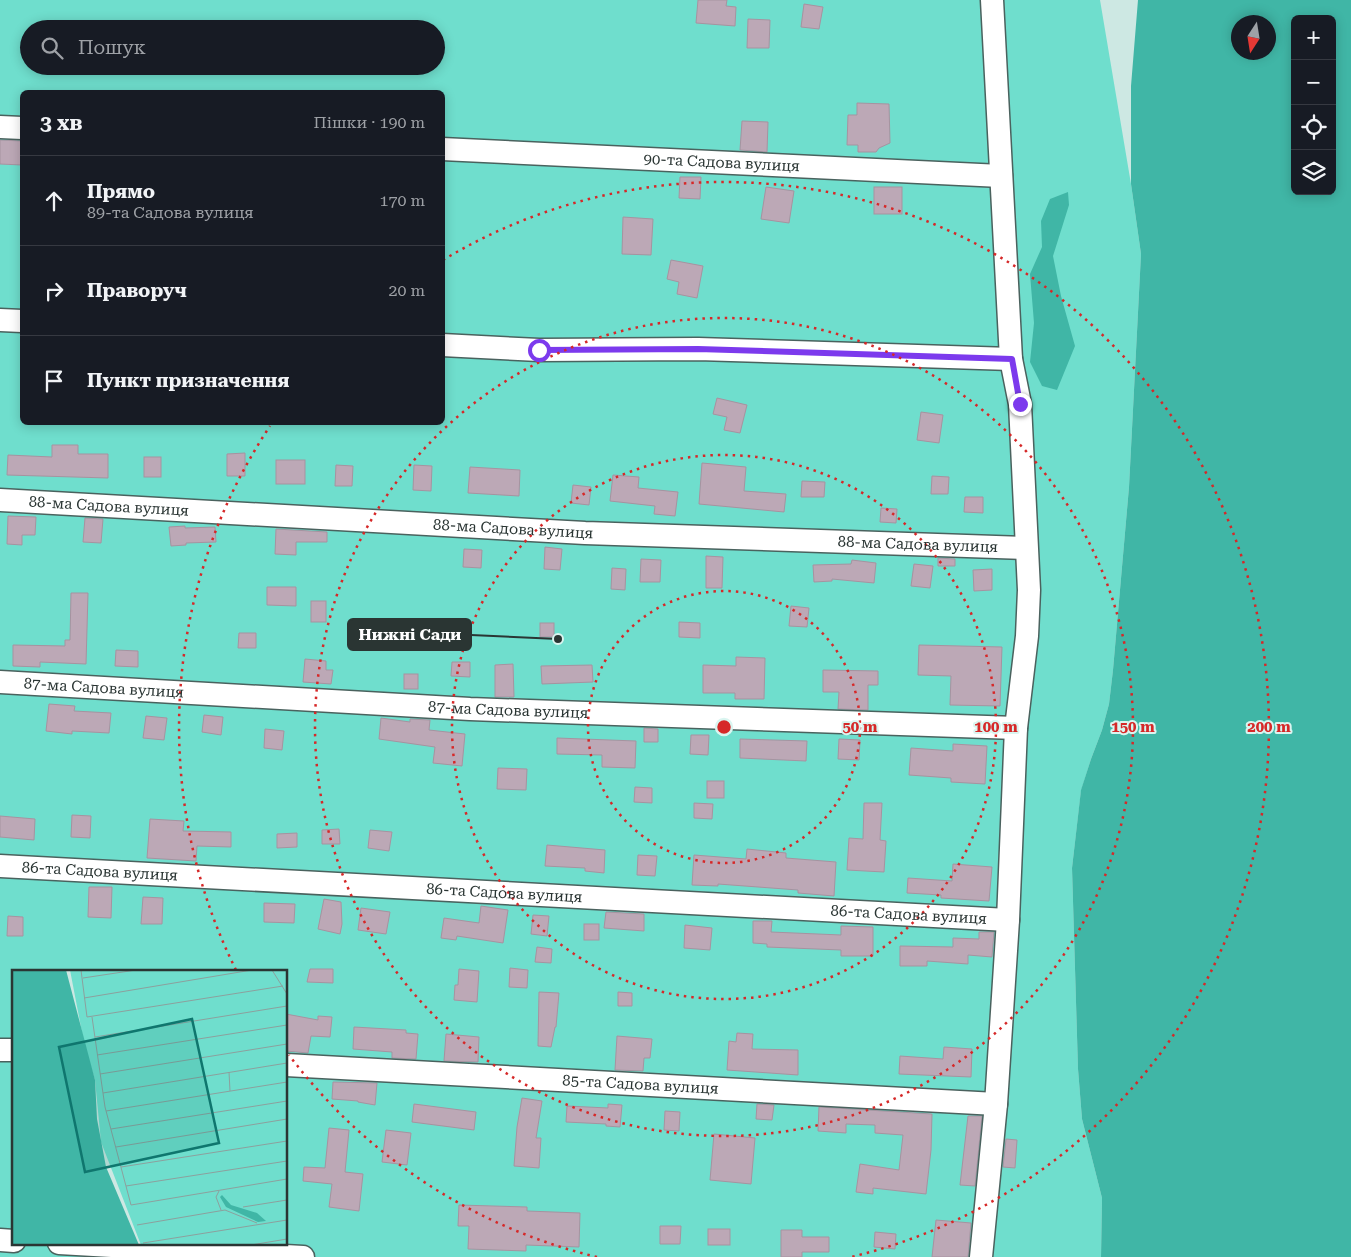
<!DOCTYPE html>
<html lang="uk">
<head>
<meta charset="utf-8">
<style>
  :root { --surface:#171b24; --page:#20242c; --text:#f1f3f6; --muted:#9ea1a6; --line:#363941 }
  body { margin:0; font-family:"Roboto Serif",serif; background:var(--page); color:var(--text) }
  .controls { position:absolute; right:15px; top:15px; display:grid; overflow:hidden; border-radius:8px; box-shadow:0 2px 12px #0003 }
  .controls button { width:45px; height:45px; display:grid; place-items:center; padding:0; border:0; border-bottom:1px solid var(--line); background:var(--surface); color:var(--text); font:25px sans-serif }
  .compass { position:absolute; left:1231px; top:15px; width:45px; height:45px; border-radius:50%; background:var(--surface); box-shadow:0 2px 12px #0003; rotate:192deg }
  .stop { position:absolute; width:15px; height:15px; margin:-11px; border:4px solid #7c3aed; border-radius:50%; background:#fff }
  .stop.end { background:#7c3aed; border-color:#fff; box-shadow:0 1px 5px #0008 }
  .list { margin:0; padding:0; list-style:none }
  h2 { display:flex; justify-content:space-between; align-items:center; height:65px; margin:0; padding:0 20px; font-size:21px }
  h2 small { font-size:16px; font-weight:400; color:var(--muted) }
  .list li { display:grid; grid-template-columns:32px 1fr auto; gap:15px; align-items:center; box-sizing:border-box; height:90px; padding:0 20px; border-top:1px solid var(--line) }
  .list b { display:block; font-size:19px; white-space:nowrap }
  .list p { margin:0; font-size:16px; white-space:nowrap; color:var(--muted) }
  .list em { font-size:16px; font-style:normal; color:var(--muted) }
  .icon { flex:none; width:28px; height:28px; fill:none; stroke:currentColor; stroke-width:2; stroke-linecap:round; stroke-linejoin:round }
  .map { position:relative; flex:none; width:1351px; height:1257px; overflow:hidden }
  .search { position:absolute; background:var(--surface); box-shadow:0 2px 12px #0003; left:20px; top:20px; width:425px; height:55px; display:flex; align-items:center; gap:12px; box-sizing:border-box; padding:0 18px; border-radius:28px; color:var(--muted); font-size:19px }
  .panel { position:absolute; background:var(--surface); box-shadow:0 2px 12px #0003; left:20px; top:90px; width:425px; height:335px; border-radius:8px }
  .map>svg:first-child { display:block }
  .green { fill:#6fdecd; fill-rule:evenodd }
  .water { fill:#40b6a6; fill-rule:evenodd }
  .building { fill:#bca8b6; stroke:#a693a0 }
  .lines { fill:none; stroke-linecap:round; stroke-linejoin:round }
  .minor-casing { stroke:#4a625e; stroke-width:25 }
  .minor { stroke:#fff; stroke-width:22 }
  .route { stroke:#7c3aed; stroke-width:6 }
  .ring { fill:none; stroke:#d62828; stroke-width:2.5; stroke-dasharray:2.5 5 }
  .labels { text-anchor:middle; stroke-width:4; stroke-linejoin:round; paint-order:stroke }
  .street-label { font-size:15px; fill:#2a3533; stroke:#daf5f0 }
  .inset-road { fill:none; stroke:#8ca09d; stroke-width:1 }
  .view { fill:#0f766e; fill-opacity:0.15; stroke:#0f766e; stroke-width:2.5 }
  .inset-edge { fill:none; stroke:#2a3533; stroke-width:2.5 }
  .centre { fill:#d62828; stroke:#daf5f0; stroke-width:2.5 }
  .ring-label { font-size:15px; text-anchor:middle; font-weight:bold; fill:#d62828; stroke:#daf5f0; stroke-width:4; stroke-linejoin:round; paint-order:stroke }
  .leader { fill:none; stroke:#2a3533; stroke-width:2 }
  .callout-dot { fill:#2a3533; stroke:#daf5f0; stroke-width:2 }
  .callout { fill:#2a3533; stroke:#2a3533; stroke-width:2 }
  .callout-label { font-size:16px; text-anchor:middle; font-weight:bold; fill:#fff }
</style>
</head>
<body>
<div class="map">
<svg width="1351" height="1257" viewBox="0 0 1351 1257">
  <rect width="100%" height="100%" fill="#cde8e3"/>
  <path class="green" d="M0,0H1100L1131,184L1141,254L1129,487L1113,670L1109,704L1102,730L1091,759L1081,791L1072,868L1078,1069L1082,1119L1102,1198L1101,1257H0ZM29,29H436V66H29ZM22,92H442V422H22ZM14,971H286V1243H14Z"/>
  <g class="water">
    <path d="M1138,0H1351V1257H1101L1102,1198L1082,1119L1078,1069L1072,868L1081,790L1091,759L1102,730L1109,704L1113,670L1129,487L1141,254L1131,184V86ZM1295,19H1332V191H1295ZM1238,22H1268V52H1238Z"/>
    <path d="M1068,192L1069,205L1053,256L1061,296L1075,346L1057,390L1042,386L1030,362L1034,323L1030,274L1042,247L1041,221L1050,199Z"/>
  </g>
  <g class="building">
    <path d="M698,0H727L726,6L736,7L735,26L696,23Z"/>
    <path d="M804,4L823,7L819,29L801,27Z"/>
    <path d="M748,19L770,20L769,48H747Z"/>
    <path d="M857,103L889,104L890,143L879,148L876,152H858V145H847L848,115H857Z"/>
    <path d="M742,121L768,122L767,152L740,150Z"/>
    <path d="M0,140L22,141V165L0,164Z"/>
    <path d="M680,177H701L700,199L679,198Z"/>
    <path d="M766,187L794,191L789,223L761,219Z"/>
    <rect x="874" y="187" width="28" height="27"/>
    <path d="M623,217L653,219L651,255L622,254Z"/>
    <path d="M671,260L703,266L697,298L677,294L679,282L667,279Z"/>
    <path d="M717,398L747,405L740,433L724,430L727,417L713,414Z"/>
    <path d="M921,412L943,415L939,443L917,440Z"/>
    <path d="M52,445H78V454H108V478L7,475L8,455L52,457Z"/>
    <path d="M245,453V476H227V454Z"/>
    <rect x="144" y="457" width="17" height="20"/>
    <rect x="276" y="460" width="29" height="24"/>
    <path d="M702,463L746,467L744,491L786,494L784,512L699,504Z"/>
    <path d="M336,465L353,466L352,486H335Z"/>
    <path d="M414,465L432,466L431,491L413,490Z"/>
    <path d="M470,467L520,470L519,496L468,493Z"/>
    <path d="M613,475L639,477L638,488L678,492L675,516L654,514L655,506L610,501Z"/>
    <path d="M932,476L949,477L948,494H931Z"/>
    <path d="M802,481L825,482L824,497H801Z"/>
    <path d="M573,485L591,487L589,505L571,503Z"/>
    <path d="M965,497H983V513L964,512Z"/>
    <path d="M881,508L897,509L896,523L880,522Z"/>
    <path d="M8,516L36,517L35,535H22V545L7,544Z"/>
    <path d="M85,518L103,519L101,543L83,542Z"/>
    <path d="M185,526V528L215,527L216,542L186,543V545L171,546L169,527Z"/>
    <path d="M276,529L327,532V542H296V555L275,554Z"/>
    <path d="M545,547L562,549L560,570L544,569Z"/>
    <path d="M464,549L482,550L481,568L463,567Z"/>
    <path d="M706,556L723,557L722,588H706Z"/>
    <path d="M938,558L955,559V566H938Z"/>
    <path d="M641,559L661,560L660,582H640Z"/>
    <path d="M852,560L876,563L874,583L832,579V581L814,582L813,565L851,564Z"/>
    <path d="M914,564L933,566L930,588L911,586Z"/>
    <path d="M612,568L626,569L625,590L611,589Z"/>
    <path d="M992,569V590L974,591L973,570Z"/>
    <path d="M267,587H296V606L267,605Z"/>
    <path d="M71,593H88L86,664L40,662V667L13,666V645L65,646V640H70Z"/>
    <rect x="311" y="601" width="15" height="21"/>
    <path d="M791,606L809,608L807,627L789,626Z"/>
    <path d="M679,622L700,623V638L679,637Z"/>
    <rect x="540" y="623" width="14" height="14"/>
    <path d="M239,633H256V648H238Z"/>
    <path d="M919,645L1002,647L1000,706L950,705L951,676L918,675Z"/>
    <path d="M116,650L138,651V667L115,666Z"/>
    <path d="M736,657L765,658L764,699H735V693H703V665L736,666Z"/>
    <path d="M305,659L326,661V670H333L331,684L303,682Z"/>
    <path d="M452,662H470V677L451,676Z"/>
    <path d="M513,664L514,697H495V665Z"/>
    <path d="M592,665L593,682L542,684L541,666Z"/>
    <path d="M823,670L878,671V685H868V710L838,709L839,692H823Z"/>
    <rect x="404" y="674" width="14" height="15"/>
    <path d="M49,704L75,706L74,711L111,713L109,733L72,731V734L46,731Z"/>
    <path d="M204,715L223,717L221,735L202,732Z"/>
    <path d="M146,716L167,718L164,740L143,738Z"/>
    <path d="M381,718L410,722V719L430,720L429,730L465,734L462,766L433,763L435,747L379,739Z"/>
    <path d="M644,728L658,729V742H644Z"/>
    <path d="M265,729L284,731L282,750L264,748Z"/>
    <path d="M691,735H709L708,755L690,754Z"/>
    <path d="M557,738L636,741L635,768L602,767V755L557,754Z"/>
    <path d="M740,739L807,741L806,761L740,758Z"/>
    <path d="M839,739L860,740L859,760L838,759Z"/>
    <path d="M953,744L987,746L985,784L951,782V778L909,775L911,748L953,751Z"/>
    <path d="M498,768L527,769L526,790L497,789Z"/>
    <rect x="707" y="781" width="17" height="17"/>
    <path d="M635,787L652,788V803L634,802Z"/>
    <path d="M694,803L713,804L712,819L694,818Z"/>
    <path d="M864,803H882L880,840L886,841L884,872L847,870L849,838L863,839Z"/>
    <path d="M72,815L91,816L90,838L71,837Z"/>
    <path d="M0,816L35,819L34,840L0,837Z"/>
    <path d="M150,819L184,821L183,831L231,832V847L197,846L196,861L147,858Z"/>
    <path d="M339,829L340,844H322V830Z"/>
    <path d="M370,830L392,832L389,851L368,848Z"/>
    <path d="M297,833V847L277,848V834Z"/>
    <path d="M547,845L605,850L604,873L585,871V868L545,866Z"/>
    <path d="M747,849L786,853V858L836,862L834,896L798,893V890L718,884V886L692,885L694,855L746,859Z"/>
    <path d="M638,855L657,856L655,876L637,875Z"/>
    <path d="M953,864L992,867L989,901L941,898V895L907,893L908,878L952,881Z"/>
    <path d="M89,887H112L111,918L88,917Z"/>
    <path d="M143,897L163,898L162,924H141Z"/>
    <path d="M324,899L341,902L342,924L340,934L318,929Z"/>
    <path d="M264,903L295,904L294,923L264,922Z"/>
    <path d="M481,906L508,910L503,943L457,936L456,940L441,938L444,918L479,923Z"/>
    <path d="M361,908L390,912L386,934L358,930Z"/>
    <path d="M606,912L644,914V931L604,928Z"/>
    <path d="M533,915L549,916L547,936L531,934Z"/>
    <path d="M8,916L23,917V936H7Z"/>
    <path d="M753,921H772L771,932L841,935V926L873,927V956H841V950L767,947V944L753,943Z"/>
    <rect x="584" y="924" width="15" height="16"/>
    <path d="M685,925L712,928L710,950L684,948Z"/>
    <path d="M979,932H994L992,957L968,955V964L927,961V966H900V946L953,947V938L979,939Z"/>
    <path d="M537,947L552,949L551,963L535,962Z"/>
    <path d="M510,968L528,970L527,988L509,987Z"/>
    <path d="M310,969H333V983L307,982Z"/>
    <path d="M459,969L479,971L477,1002L454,1000L455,985H458Z"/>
    <path d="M539,992L559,993L556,1027H555L551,1047L538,1046Z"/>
    <path d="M618,992L632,993V1006H618Z"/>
    <path d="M286,1014L318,1020V1016L332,1017L330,1037L311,1036L308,1053L286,1051Z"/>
    <path d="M354,1027L406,1030V1033L418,1034L416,1059L392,1058V1052L353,1049Z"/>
    <path d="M737,1033L753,1034L752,1049L798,1050V1075L727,1070L729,1041L736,1042Z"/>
    <path d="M446,1034L479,1037L478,1062L444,1061Z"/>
    <path d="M617,1036L652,1039L650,1058H644L643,1071L615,1070Z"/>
    <path d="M944,1047L972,1049L971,1077L899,1074L900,1056L943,1059Z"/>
    <path d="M333,1082L377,1083L375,1105L358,1102V1101L332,1099Z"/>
    <path d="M522,1098L542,1101L536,1138H541L539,1168L514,1166L517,1127Z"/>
    <path d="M414,1104L476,1112L474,1130L412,1122Z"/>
    <path d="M608,1104L622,1105L620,1127L606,1126V1124L566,1122L567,1106L608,1108Z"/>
    <path d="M757,1104L774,1105L772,1120L756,1119Z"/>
    <path d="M819,1107L932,1114L931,1150L926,1194L873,1188V1194L856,1192L860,1164L899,1170L903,1135L875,1133V1125L846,1124V1133L818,1131Z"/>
    <path d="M665,1111L680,1112L679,1131L664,1130Z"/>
    <path d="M968,1116H982L975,1186L960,1185Z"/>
    <path d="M329,1128L349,1130L345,1172L363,1174L359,1211L329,1207L332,1184L303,1181L304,1167L325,1168Z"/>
    <path d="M386,1130L411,1133L407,1165L382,1162Z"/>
    <path d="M714,1134L755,1138L751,1184L710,1180Z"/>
    <path d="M1006,1139L1017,1140L1015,1168L1003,1167Z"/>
    <path d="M459,1205L527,1207V1211L580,1213L579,1247L526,1245V1251L468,1249L469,1226H458Z"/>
    <path d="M936,1220L971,1223L968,1257H932Z"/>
    <path d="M660,1226H681L680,1244H660Z"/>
    <rect x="708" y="1229" width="22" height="16"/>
    <path d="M781,1230H802V1237H829V1252H802V1257H781Z"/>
    <path d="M875,1232L896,1234L895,1249L874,1247Z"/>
  </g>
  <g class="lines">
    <defs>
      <g id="minor">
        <path d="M0,127L22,128"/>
        <path id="s1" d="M442,149L1001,176"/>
        <path d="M0,320L22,321"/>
        <path d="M442,345L539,350L698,349L1011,359"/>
        <path id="s2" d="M0,500L585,533L1026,548"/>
        <path id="s3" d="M0,682L470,709L1016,728"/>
        <path id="s4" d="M0,866L1008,920"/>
        <path d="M0,1050H14"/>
        <path id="s5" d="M286,1065L996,1104"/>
        <path d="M0,1240L14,1241"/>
        <path d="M59,1243L303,1257"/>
        <path d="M981,1257L996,1104L1008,920L1016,728L1027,636L1029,590L1020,404L1011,359L992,0"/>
      </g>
    </defs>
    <use href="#minor" class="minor-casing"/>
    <use href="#minor" class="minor"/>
  </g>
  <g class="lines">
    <path class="route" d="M539,350L698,349L1012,359L1020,404"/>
  </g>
  <g class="ring">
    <circle cx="724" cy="727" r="136"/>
    <circle cx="724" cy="727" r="272"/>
    <circle cx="724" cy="727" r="409"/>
    <path d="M597 1257A545 545 0 0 1 289 1055M236 970A545 545 0 0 1 270 426M443 260A545 545 0 1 1 851 1257"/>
  </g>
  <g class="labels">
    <g class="street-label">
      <text dy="5" stroke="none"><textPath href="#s1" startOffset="280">90-та Садова вулиця</textPath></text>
      <text dy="5" stroke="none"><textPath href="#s2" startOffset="109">88-ма Садова вулиця</textPath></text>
      <text dy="5" stroke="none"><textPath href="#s2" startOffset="514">88-ма Садова вулиця</textPath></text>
      <text dy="5" stroke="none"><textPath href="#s2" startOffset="919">88-ма Садова вулиця</textPath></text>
      <text dy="5" stroke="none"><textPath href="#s3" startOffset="104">87-ма Садова вулиця</textPath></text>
      <text dy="5" stroke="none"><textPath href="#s3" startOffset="509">87-ма Садова вулиця</textPath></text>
      <text dy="5" stroke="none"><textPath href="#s4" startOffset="100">86-та Садова вулиця</textPath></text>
      <text dy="5" stroke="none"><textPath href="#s4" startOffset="505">86-та Садова вулиця</textPath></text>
      <text dy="5" stroke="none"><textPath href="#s4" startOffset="910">86-та Садова вулиця</textPath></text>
      <text dy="5" stroke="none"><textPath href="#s5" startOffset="355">85-та Садова вулиця</textPath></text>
    </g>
  </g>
  <g transform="translate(12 970)">
    <rect width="275" height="275" fill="#cde8e3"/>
    <path d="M58,0H275V275H129L89,172L83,110L73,78Z" fill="#6fdecd"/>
    <path d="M0,0H54L83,110L85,149L94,197L127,275H0ZM210,225L219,235L245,243L254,251L246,252L214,237L208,227Z" fill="#40b6a6"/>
    <path class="inset-road" d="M69,0L75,47L271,16M260,0L275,24M71,8L124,0M72,28L240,0M80,47L93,137L119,235L275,209M83,67L275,36M85,85L275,55M217,102L218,121M88,104L275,74M91,123L275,93M94,141L275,112M99,159L275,131M104,177L275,149M109,197L275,171M114,216L275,191M207,221L204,227L209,240M231,237L275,230M125,255L213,240L245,253M131,273L275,250M239,275L275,269"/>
    <path class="view" d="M180,49L207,173L73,202L47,77Z"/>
    <rect width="275" height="275" class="inset-edge"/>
  </g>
  <circle cx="724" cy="727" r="8" class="centre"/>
  <g class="ring-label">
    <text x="860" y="732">50 m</text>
    <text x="996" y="732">100 m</text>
    <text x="1133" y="732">150 m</text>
    <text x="1269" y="732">200 m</text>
  </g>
  <path class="leader" d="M558 639L471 635"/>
  <circle class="callout-dot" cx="558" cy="639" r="5"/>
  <rect class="callout" x="348" y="619" width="123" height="31" rx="5"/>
  <g class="callout-label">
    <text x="410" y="640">Нижні Сади</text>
  </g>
</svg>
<div class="controls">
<button>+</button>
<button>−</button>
<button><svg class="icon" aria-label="locate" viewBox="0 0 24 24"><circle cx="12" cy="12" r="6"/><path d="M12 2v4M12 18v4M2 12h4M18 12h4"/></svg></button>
<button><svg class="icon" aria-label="layers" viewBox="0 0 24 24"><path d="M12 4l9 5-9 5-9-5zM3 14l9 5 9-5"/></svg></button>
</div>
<svg class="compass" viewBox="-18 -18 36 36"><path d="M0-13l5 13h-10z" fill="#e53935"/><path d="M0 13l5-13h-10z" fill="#9ea1a6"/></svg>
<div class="stop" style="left:539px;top:350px"></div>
<div class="stop end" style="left:1020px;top:404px"></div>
<div class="search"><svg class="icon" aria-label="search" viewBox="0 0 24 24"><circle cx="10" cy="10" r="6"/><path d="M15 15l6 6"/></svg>Пошук</div>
<section class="panel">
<h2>3 хв<small>Пішки · 190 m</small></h2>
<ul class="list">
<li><svg class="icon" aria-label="ahead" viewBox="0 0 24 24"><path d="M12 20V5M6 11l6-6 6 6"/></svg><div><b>Прямо</b><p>89-та Садова вулиця</p></div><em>170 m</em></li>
<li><svg class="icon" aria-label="right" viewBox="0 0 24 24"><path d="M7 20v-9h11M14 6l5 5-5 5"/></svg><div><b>Праворуч</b></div><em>20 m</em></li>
<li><svg class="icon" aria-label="arrive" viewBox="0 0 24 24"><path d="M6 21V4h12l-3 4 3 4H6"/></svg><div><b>Пункт призначення</b></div></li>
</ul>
</section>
</div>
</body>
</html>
